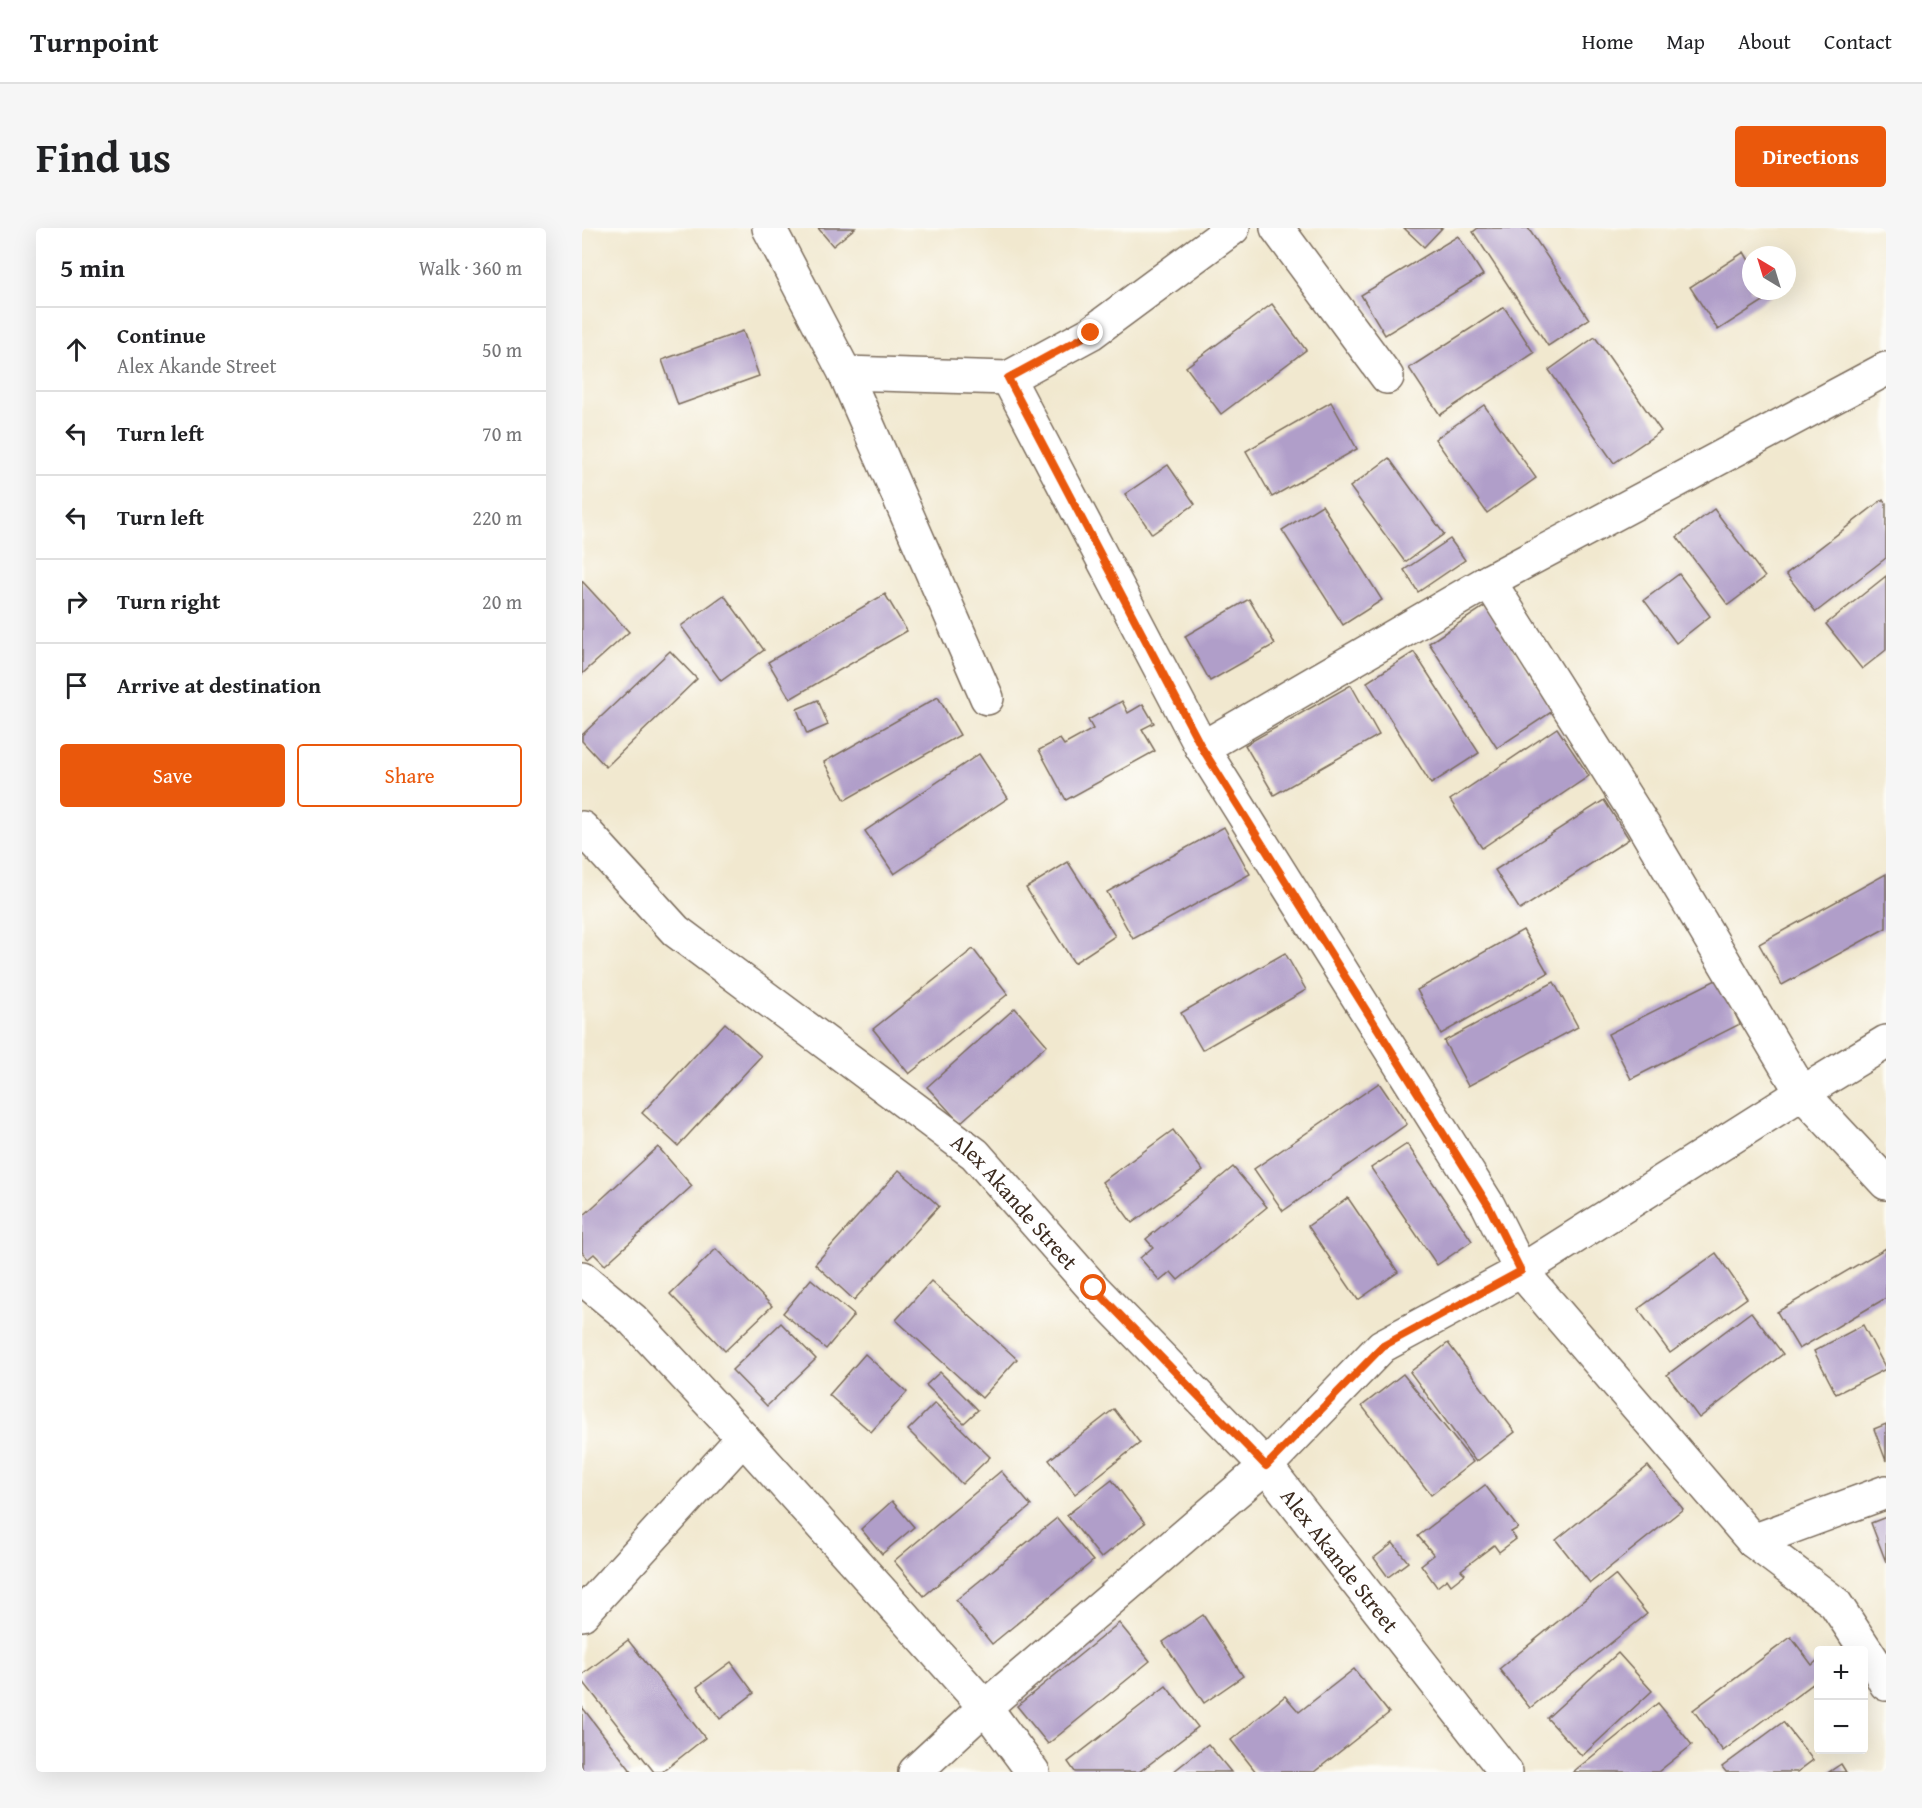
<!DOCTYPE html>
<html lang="en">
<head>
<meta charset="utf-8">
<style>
  :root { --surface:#fff; --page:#f6f6f6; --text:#202124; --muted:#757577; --line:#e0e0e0; --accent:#ea580c }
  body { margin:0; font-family:"Gentium Book Plus",serif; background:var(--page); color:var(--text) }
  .controls { position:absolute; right:18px; bottom:18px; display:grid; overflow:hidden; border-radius:6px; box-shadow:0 6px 24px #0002 }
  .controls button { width:54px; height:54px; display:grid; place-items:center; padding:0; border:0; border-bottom:2px solid var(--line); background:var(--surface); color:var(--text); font:30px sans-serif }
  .compass { position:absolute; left:1160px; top:18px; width:54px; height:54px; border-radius:50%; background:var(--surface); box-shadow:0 6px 24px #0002; rotate:322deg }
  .stop { position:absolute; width:18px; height:18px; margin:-14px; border:4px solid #ea580c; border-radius:50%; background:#fff }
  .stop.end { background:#ea580c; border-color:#fff; box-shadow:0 2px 6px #0008 }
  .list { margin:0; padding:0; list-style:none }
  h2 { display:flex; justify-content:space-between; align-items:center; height:78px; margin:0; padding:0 24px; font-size:26px }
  h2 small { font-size:20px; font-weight:400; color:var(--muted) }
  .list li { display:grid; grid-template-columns:39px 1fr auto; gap:18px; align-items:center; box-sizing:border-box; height:84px; padding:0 24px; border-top:2px solid var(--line) }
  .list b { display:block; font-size:22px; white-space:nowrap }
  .list p { margin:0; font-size:20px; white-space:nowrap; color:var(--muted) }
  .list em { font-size:20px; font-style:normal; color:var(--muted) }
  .actions { display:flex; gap:12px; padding:18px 24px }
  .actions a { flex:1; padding:14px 0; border:2px solid var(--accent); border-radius:6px; text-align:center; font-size:21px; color:var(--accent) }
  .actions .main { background:var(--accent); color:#fff }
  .icon { flex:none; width:33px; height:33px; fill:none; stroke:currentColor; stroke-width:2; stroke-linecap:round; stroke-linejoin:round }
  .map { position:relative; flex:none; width:1304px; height:1544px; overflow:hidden; border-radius:6px }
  header { display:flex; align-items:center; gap:36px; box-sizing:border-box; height:84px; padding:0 30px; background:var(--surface); border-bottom:2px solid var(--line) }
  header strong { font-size:28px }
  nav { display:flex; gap:33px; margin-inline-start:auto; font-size:21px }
  .intro { display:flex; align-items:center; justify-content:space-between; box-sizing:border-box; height:144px; padding:0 36px }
  h1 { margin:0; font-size:42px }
  .button { padding:15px 27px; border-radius:6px; background:var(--accent); color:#fff; font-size:21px; font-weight:700 }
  main { display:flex; gap:36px; padding:0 36px }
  aside { flex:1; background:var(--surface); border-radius:6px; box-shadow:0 6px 24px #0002 }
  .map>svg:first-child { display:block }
  .building { fill:#b09ec9 }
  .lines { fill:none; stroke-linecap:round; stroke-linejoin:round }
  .minor-casing { stroke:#7b6c5c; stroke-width:36 }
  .minor { stroke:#fff; stroke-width:33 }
  .route { stroke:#ea580c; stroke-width:8 }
  .labels { text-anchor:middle; stroke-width:5; stroke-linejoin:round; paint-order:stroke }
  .street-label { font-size:22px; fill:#3b2a1e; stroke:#fdfcf7 }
</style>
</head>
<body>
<header>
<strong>Turnpoint</strong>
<nav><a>Home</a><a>Map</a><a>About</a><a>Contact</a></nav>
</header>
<div class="intro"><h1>Find us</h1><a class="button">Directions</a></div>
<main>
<aside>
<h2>5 min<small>Walk · 360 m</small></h2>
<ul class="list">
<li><svg class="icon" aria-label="ahead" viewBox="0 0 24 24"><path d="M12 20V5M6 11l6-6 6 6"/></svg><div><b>Continue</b><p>Alex Akande Street</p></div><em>50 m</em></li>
<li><svg class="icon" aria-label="left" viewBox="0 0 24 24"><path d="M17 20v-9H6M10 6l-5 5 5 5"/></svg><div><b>Turn left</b></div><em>70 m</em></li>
<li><svg class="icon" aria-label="left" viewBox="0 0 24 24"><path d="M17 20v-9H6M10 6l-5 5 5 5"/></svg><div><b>Turn left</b></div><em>220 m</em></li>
<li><svg class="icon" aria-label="right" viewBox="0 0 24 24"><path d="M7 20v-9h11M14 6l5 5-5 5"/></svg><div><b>Turn right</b></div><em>20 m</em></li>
<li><svg class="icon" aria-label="arrive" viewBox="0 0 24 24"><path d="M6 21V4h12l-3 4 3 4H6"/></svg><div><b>Arrive at destination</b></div></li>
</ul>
<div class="actions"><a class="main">Save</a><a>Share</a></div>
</aside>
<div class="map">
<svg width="1304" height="1544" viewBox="0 0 1304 1544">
  <rect width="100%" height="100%" fill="#fdfcf7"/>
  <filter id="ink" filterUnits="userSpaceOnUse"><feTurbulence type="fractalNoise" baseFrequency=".0167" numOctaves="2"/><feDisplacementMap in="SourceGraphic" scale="12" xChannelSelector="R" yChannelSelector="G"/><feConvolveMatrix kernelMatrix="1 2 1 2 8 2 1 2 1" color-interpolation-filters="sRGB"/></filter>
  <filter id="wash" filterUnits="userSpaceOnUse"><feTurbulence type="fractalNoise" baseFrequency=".008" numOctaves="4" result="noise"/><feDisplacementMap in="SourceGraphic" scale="24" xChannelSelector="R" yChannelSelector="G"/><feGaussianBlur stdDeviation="1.35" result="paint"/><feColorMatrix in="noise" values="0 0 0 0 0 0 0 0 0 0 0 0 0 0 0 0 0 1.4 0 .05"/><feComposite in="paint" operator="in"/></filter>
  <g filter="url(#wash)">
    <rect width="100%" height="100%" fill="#f1e8cf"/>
    <g id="blocks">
      <g class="building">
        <path d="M236,0H273L251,18Z"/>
        <path d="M822,0H860L842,19Z"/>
        <path d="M896,0H946L1007,91L966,118L891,4Z"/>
        <path d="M876,8L901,47L803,107L779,67Z"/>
        <path d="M1162,24L1169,36V63H1186L1189,68L1136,102L1108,59Z"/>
        <path d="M690,76L724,122L639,186L604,139Z"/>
        <path d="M922,79L952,125L858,187L827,140Z"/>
        <path d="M161,103L177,148L96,177L80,132Z"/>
        <path d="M1013,109L1079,203L1032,235L967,142Z"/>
        <path d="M749,174L775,221L690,269L664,223Z"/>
        <path d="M902,177L954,250L905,285L853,211Z"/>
        <path d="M807,230L862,306L823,334L768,259Z"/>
        <path d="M586,237L613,276L570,306L543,266Z"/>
        <path d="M1301,271L1304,275V330L1234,384L1204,346Z"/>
        <path d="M740,277L800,372L761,397L700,302Z"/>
        <path d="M1132,281L1183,349L1146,377L1095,309Z"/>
        <path d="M868,311L883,332L836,364L822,342Z"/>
        <path d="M1097,346L1128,388L1094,415L1062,372Z"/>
        <path d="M1304,348V422L1280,441L1244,396Z"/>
        <path d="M0,353L47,404L0,446Z"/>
        <path d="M303,366L325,403L208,471L186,434Z"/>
        <path d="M142,367L182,422L139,453L99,398Z"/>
        <path d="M667,371L693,416L628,453L603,408Z"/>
        <path d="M903,378L971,483L915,520L847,415Z"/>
        <path d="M88,423L115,451L24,539L0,513V507Z"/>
        <path d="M832,424L897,525L849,556L785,454Z"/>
        <path d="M769,457L797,507L692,567L663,517Z"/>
        <path d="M356,469L378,507L263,572L242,534Z"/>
        <path d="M236,472L246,497L225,506L215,481Z"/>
        <path d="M540,473L546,485L561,476L572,495L560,501L573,523L484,572L457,522L478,511L482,517L511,501L506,492Z"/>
        <path d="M975,500L1007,548L900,620L868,572Z"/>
        <path d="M397,526L426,570L312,646L283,603Z"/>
        <path d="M1022,572L1047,611L938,682L913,642Z"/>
        <path d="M642,599L668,646L551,711L525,664Z"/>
        <path d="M486,634L533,708L492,735L444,660Z"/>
        <path d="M1304,646V700L1200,757L1177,716Z"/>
        <path d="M941,702L966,745L859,806L835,762Z"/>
        <path d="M391,721L426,766L327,846L291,801Z"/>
        <path d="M703,725L724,762L620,822L599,785Z"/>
        <path d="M1136,751L1158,796L1049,851L1026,806Z"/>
        <path d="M972,754L996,799L886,858L862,813Z"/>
        <path d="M433,780L465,817L378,895L345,859Z"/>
        <path d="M143,795L179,828L96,918L60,885Z"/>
        <path d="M797,855L825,896L701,983L672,941Z"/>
        <path d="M591,902L621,943L550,995L520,954Z"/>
        <path d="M825,916L890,1013L855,1037L789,940Z"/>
        <path d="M76,919L110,958L23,1037L12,1026L6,1031L0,1024V989Z"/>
        <path d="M651,939L685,979L596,1052L589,1044L578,1053L558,1030L571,1019L564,1011Z"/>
        <path d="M317,942L357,978L272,1072L233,1036Z"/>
        <path d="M766,970L816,1044L776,1072L726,998Z"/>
        <path d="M1304,1020V1070L1217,1121L1195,1084Z"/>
        <path d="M134,1021L190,1078L143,1123L88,1066Z"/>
        <path d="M1134,1025L1165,1070L1088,1125L1056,1081Z"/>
        <path d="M229,1051L272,1087L244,1121L201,1085Z"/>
        <path d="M349,1053L435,1131L400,1170L314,1092Z"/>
        <path d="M1169,1084L1201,1126L1117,1190L1085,1147Z"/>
        <path d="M199,1095L234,1131L185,1178L150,1142Z"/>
        <path d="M1281,1097L1304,1141L1254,1166L1232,1123Z"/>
        <path d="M866,1115L933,1204L894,1234L828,1144Z"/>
        <path d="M283,1126L325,1164L289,1204L247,1167Z"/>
        <path d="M358,1144L396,1182L382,1195L344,1157Z"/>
        <path d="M821,1146L891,1234L849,1267L780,1178Z"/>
        <path d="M353,1175L408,1229L380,1256L326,1202Z"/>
        <path d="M532,1181L558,1215L493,1266L467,1232Z"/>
        <path d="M1304,1196V1233L1292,1201Z"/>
        <path d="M1066,1238L1101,1281L1008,1355L974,1312Z"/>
        <path d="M419,1243L449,1278L342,1368L312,1333Z"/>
        <path d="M530,1252L563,1295L519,1330L485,1287Z"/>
        <path d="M903,1257L936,1300L929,1304L934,1311L917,1324L912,1317L879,1342L883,1346L869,1357L865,1351L855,1359L839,1337L852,1327L836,1308Z"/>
        <path d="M310,1273L332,1299L300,1326L279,1301Z"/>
        <path d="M1304,1289V1334L1289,1295Z"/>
        <path d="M475,1290L511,1333L410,1416L374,1372Z"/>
        <path d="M811,1315L826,1334L806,1349L792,1330Z"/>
        <path d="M1033,1347L1065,1386L948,1480L917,1441Z"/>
        <path d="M621,1387L661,1448L622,1475L581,1414Z"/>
        <path d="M537,1395L568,1433L466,1516L435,1478Z"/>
        <path d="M1209,1409L1230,1437L1236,1432V1452L1141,1523L1111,1482Z"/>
        <path d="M46,1412L123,1510L80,1544H72L0,1452V1447Z"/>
        <path d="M1036,1425L1070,1463L1000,1528L965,1490Z"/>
        <path d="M149,1434L172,1465L138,1491L115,1459Z"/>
        <path d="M772,1441L807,1485L732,1544H674L649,1512L703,1468L717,1484Z"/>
        <path d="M584,1458L616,1499L557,1544H493L486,1534Z"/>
        <path d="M1076,1475L1110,1517L1076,1544H991Z"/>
        <path d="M0,1479L50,1544H0Z"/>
        <path d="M1201,1494L1231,1532L1215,1544H1144L1140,1539Z"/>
        <path d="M626,1516L649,1544H591Z"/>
        <path d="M1259,1536L1264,1544H1247Z"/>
      </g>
    </g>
  </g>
  <g filter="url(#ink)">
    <use href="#blocks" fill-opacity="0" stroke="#7b6c5c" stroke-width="1.5"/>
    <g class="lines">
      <defs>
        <g id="minor">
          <path d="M187,0L263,145L405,470"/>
          <path d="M695,0L805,149"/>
          <path d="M263,145L426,150L509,105L651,0"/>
          <path d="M426,150L620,520L906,977L939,1043L1171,1313L1253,1375L1297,1442L1304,1456"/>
          <path d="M907,353L1061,597L1220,865L1304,955"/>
          <path d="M620,520L907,353L1304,141"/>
          <path id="s1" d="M0,600L94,703L393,926L512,1061L684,1238L924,1544"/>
          <path d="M0,1050L51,1092L161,1210L403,1479L451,1544"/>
          <path d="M1171,1313L1304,1264"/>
          <path d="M0,1386L161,1210"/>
          <path d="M333,1544L403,1479L684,1238L800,1118L939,1043L1220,865L1304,814"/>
        </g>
      </defs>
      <use href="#minor" class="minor-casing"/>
      <use href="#minor" class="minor"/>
    </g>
  </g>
  <g class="lines" filter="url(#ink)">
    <path class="route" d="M509,105L426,150L620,520L906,977L939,1043L801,1118L684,1238L512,1060"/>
  </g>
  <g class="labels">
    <g class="street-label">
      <text dy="8" stroke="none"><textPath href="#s1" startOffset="574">Alex Akande Street</textPath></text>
      <text dy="8" stroke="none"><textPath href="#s1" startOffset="1059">Alex Akande Street</textPath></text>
    </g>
  </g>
</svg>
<div class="controls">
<button>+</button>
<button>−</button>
</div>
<svg class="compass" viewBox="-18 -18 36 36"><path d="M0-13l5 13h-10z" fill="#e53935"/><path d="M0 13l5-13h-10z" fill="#757577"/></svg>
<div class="stop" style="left:512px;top:1060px"></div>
<div class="stop end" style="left:509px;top:105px"></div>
</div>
</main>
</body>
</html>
